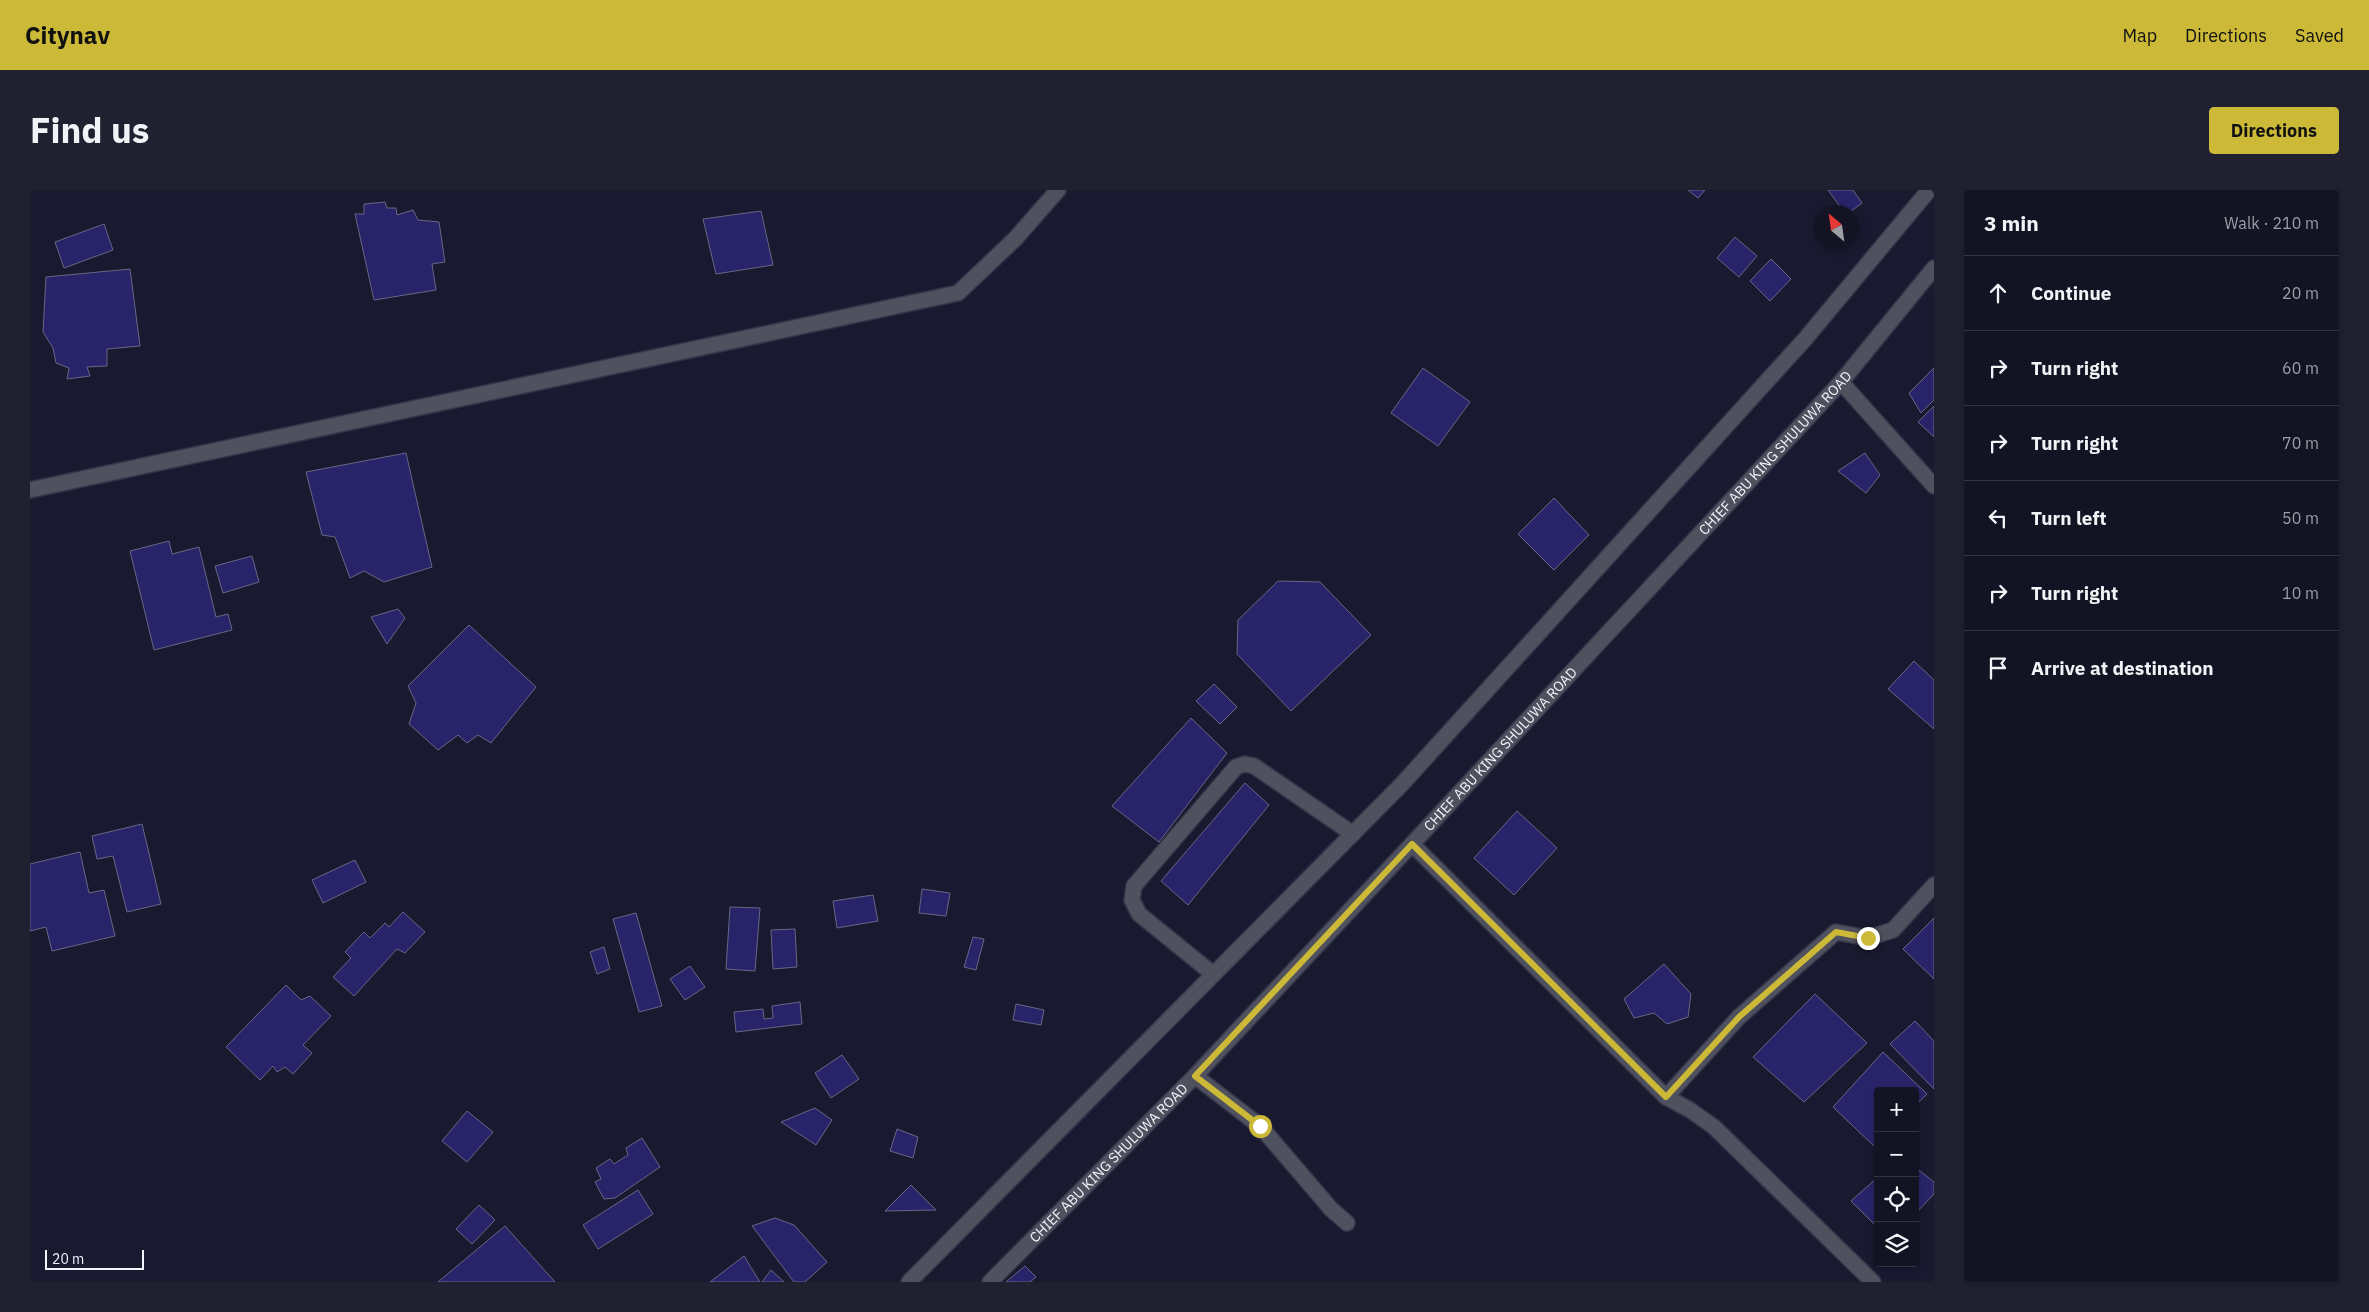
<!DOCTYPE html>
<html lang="en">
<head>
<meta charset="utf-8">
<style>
  :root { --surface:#131324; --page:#202031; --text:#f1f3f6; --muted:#9d9ea6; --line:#323241; --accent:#ccb938 }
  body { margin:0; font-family:"IBM Plex Sans",sans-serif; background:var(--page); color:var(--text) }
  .controls { position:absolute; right:15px; bottom:15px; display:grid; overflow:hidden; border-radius:5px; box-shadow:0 2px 8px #0003 }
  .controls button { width:45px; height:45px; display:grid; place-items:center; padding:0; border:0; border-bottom:1px solid var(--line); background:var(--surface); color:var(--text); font:25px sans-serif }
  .compass { position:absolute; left:1784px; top:15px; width:45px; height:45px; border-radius:50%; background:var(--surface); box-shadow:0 2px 8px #0003; rotate:331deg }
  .scale { position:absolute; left:15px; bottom:12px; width:99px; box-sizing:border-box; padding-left:5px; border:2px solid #f3f4fe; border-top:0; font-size:14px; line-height:18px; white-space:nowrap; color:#f3f4fe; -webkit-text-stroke:4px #191930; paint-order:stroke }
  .stop { position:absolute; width:15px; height:15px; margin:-11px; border:4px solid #ccb938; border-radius:50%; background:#fff }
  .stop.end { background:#ccb938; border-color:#fff; box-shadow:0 1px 5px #0008 }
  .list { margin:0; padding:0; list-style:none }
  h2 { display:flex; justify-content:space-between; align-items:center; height:65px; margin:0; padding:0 20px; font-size:21px }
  h2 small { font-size:16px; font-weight:400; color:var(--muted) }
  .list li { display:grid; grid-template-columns:32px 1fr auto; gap:15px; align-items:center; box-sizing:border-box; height:75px; padding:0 20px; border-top:1px solid var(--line) }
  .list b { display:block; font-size:19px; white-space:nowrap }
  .list em { font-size:16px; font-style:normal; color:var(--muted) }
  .icon { flex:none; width:28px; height:28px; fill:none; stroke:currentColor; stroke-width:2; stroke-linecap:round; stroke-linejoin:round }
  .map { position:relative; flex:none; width:1904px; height:1092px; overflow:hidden; border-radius:5px }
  header { display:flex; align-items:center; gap:30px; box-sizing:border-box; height:70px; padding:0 25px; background:var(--accent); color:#111 }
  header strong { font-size:24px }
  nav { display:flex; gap:28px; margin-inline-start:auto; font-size:18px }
  .intro { display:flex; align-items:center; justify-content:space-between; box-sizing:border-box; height:120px; padding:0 30px }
  h1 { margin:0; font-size:35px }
  .button { padding:12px 22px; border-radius:5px; background:var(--accent); color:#111; font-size:18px; font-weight:700 }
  main { display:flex; gap:30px; padding:0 30px }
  aside { flex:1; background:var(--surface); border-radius:5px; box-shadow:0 2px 8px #0003 }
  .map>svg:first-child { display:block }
  .building { fill:#292469; stroke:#656884 }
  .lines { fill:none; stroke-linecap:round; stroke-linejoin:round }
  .service-casing { stroke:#333349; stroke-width:18 }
  .minor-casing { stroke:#333349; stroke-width:18 }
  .tertiary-casing { stroke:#333349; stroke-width:18 }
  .service { stroke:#50515e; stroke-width:15 }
  .minor { stroke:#50515e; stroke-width:15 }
  .tertiary { stroke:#50515e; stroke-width:15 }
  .route { stroke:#ccb938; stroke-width:6 }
  .labels { text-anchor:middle; stroke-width:4; stroke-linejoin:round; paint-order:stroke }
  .street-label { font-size:14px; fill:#f3f4fe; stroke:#191930 }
</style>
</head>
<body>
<header>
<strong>Citynav</strong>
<nav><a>Map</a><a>Directions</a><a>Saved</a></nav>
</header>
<div class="intro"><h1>Find us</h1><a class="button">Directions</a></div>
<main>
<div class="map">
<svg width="1904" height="1092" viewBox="0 0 1904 1092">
  <rect width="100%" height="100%" fill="#191930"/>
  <g class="building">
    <path d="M1658,0H1675L1668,8Z"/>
    <path d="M1798,0H1823L1832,13L1820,22H1814Z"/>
    <path d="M355,12L357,18H366L367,25L383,20L388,30L409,32L415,72L402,74L406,100L344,110L325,24H334V14Z"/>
    <path d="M731,21L743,75L686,84L673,29Z"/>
    <path d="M74,34L83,60L34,78L25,52Z"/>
    <path d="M1705,47L1727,66L1709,87L1687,68Z"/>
    <path d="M1741,69L1761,89L1740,111L1720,91Z"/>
    <path d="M100,79L110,156L77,159V176L57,177L60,186L37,189L39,178L26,173L23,158L13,142L16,87Z"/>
    <path d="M1393,178L1440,212L1408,256L1361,223Z"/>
    <path d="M1904,178V210L1891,223L1879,203Z"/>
    <path d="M1904,216V247L1888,232Z"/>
    <path d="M376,263L402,377L354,392L334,381L320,388L305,347L292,345L276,282Z"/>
    <path d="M1835,263L1850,285L1836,303L1808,281Z"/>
    <path d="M1524,308L1559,345L1524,380L1488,344Z"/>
    <path d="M139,351L142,364L169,357L186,427L198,424L202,440L124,460L100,361Z"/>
    <path d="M222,366L229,392L193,403L185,376Z"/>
    <path d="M1248,391L1290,392L1341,445L1261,521L1207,464L1208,430Z"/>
    <path d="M368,419L375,428L357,454L341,427Z"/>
    <path d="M439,435L506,497L461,553L448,545L437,553L428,545L408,560L379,534L386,513L378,496Z"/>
    <path d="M1884,471L1904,490V539L1858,499Z"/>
    <path d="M1184,494L1207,517L1190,534L1166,511Z"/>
    <path d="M1161,528L1197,563L1129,652L1082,616Z"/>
    <path d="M1215,593L1239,615L1158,715L1131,691Z"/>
    <path d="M1487,621L1527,658L1484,705L1444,668Z"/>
    <path d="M112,634L131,714L97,722L83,666L67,669L62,646Z"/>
    <path d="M50,662L59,703L74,700L85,746L22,761L16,737L0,741V674Z"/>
    <path d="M325,670L336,692L293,713L282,690Z"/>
    <path d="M892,699L920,703L916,726L889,723Z"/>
    <path d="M843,705L848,731L807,738L803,711Z"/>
    <path d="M700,717L730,718L725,781L696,779Z"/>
    <path d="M373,722L395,742L375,763L367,759L324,806L303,787L321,768L315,762L334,742L340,748L355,733L359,737Z"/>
    <path d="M606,723L632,816L609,822L583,729Z"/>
    <path d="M1904,728V789L1873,759Z"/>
    <path d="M765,739L767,777L743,779L741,740Z"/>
    <path d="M943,747L954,749L946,780L934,777Z"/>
    <path d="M574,757L580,779L567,784L560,762Z"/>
    <path d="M1634,774L1661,804L1658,827L1637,834L1624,823L1604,828L1594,809Z"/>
    <path d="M660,776L675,797L655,810L640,789Z"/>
    <path d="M256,795L271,810L280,806L301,826L273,855L282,863L263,884L255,877L247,882L243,876L230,890L196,857Z"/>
    <path d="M1785,804L1837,853L1774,912L1723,867Z"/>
    <path d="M770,812L772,834L706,842L704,822L733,819L734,829L743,828L742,816Z"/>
    <path d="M986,814L1014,820L1011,835L983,830Z"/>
    <path d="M1885,831L1904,851V899L1860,854Z"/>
    <path d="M1853,862L1897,904L1885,916V901H1848V954L1845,957L1803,917Z"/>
    <path d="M812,865L829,889L801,908L785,883Z"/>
    <path d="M785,918L802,930L786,955L751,932Z"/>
    <path d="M437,921L463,942L437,972L412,951Z"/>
    <path d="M867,939L888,947L883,968L860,961Z"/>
    <path d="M612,948L630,977L585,1008L574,1009L565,992L571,989L566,978L580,969L584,974L598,965L596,958Z"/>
    <path d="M1885,977L1904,992V1004L1885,1024Z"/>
    <path d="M1848,987V1038L1821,1011Z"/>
    <path d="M881,995L906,1020L855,1021Z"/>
    <path d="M608,1000L623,1024L568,1059L553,1035Z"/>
    <path d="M449,1015L465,1030L442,1054L426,1039Z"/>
    <path d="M745,1028L764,1035L797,1072L775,1092H764L722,1036Z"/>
    <path d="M475,1036L525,1092H408Z"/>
    <path d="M714,1066L730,1092H680Z"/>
    <path d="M995,1076L1006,1087L1000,1092H976Z"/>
    <path d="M741,1080L754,1092H732Z"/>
  </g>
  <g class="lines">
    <defs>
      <path id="service" d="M1183,784L1109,724L1102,710L1104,696L1206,577L1215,574L1224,576L1323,644"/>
      <g id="minor">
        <path d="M1811,192L1904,296"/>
        <path d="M0,300L928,103L985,49L1028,0"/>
        <path d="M1382,654L1636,907L1660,920L1684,937L1843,1092"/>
        <path d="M1165,886L1230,936L1301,1019L1317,1033"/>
        <path d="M1636,907L1709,827L1806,742L1838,748L1863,740L1904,695"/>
      </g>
      <g id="tertiary">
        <path d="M879,1092L1372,594L1776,148L1899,0"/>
        <path id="s1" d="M960,1092L1165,886L1382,654L1811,192L1904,78"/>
      </g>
    </defs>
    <use href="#service" class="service-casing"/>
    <use href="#minor" class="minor-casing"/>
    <use href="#tertiary" class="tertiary-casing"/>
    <use href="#service" class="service"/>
    <use href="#minor" class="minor"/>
    <use href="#tertiary" class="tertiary"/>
  </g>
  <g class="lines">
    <path class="route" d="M1230,936L1165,886L1382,654L1636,907L1709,827L1806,742L1838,748"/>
  </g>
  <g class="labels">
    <g class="street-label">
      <text dy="5" stroke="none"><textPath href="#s1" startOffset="1142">CHIEF ABU KING SHULUWA ROAD</textPath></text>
      <text dy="5" stroke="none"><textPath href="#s1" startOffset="738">CHIEF ABU KING SHULUWA ROAD</textPath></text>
      <text dy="5" stroke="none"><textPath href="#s1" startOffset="168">CHIEF ABU KING SHULUWA ROAD</textPath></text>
    </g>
  </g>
</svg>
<div class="controls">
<button>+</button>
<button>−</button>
<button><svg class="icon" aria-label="locate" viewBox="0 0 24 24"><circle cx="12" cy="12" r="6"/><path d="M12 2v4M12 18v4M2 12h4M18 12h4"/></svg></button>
<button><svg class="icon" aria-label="layers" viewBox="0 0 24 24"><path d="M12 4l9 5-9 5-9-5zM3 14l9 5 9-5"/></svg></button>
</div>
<svg class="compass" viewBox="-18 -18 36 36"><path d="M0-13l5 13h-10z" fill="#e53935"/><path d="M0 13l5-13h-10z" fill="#9d9ea6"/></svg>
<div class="scale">20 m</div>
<div class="stop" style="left:1230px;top:936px"></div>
<div class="stop end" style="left:1838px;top:748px"></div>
</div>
<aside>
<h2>3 min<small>Walk · 210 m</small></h2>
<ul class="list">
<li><svg class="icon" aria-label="ahead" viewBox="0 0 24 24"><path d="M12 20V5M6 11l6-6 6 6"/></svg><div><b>Continue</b></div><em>20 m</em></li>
<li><svg class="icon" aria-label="right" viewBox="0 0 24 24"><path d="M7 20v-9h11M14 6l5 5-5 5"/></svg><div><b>Turn right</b></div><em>60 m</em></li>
<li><svg class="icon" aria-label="right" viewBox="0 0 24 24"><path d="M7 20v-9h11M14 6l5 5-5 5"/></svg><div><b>Turn right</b></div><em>70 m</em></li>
<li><svg class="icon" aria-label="left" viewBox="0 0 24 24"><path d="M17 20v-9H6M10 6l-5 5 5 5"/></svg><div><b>Turn left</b></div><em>50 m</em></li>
<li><svg class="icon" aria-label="right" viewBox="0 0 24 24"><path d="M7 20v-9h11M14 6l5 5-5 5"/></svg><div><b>Turn right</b></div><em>10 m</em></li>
<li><svg class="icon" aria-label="arrive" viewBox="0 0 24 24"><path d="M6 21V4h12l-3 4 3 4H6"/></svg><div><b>Arrive at destination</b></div></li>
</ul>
</aside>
</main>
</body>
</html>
